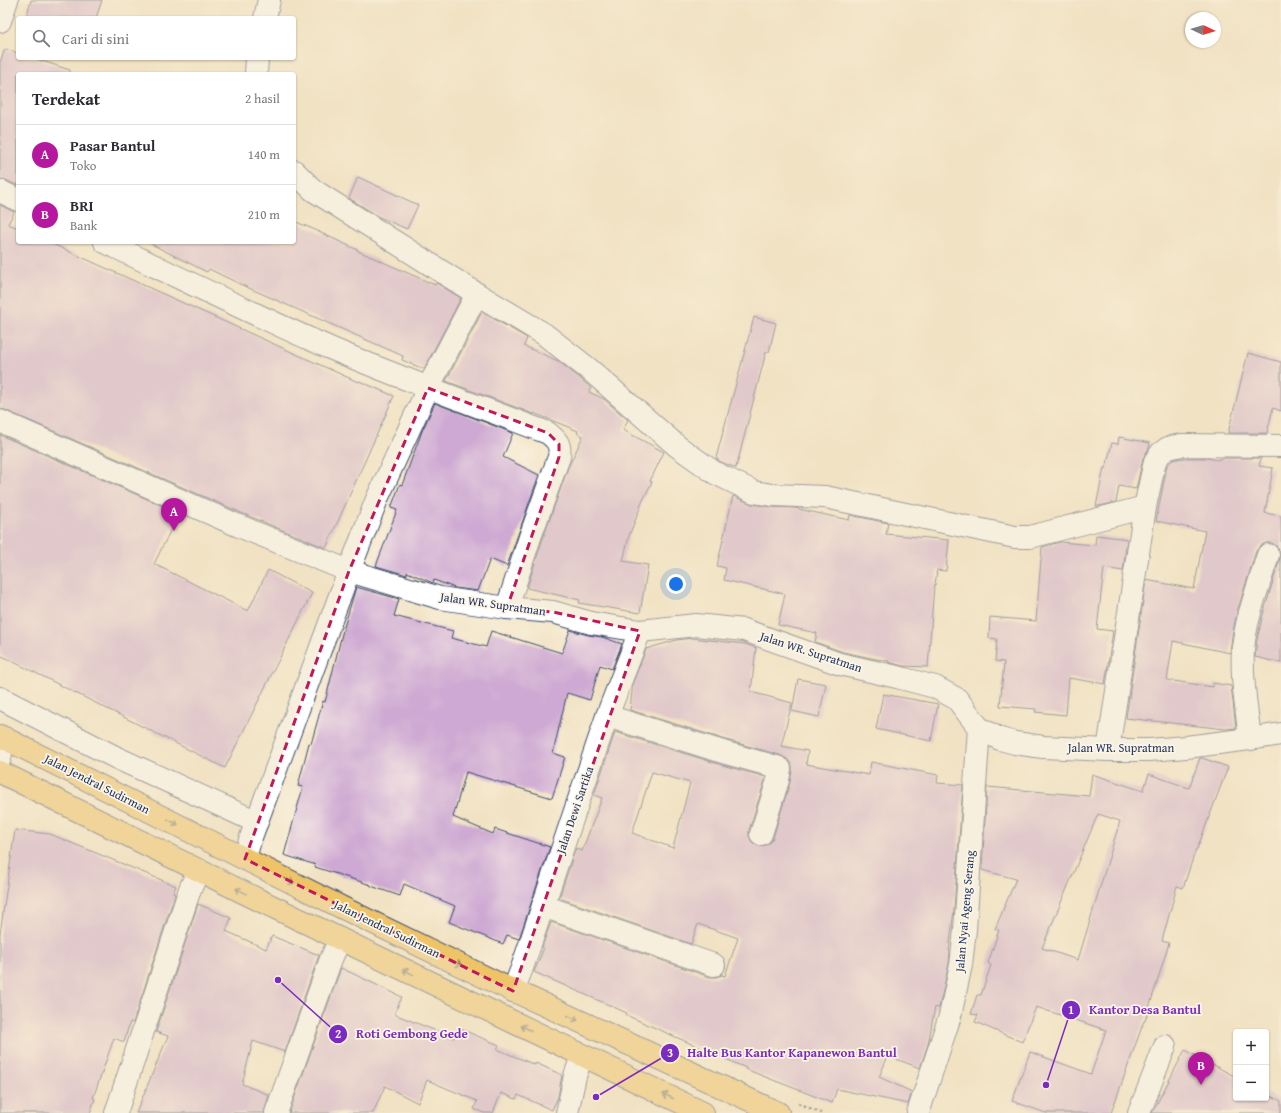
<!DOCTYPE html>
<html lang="id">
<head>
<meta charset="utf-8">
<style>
  :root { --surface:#fff; --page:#f2f2f3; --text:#2b2b33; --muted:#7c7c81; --line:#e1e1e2; --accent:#b5179e }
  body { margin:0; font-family:"Gentium Book Plus",serif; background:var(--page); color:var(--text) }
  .controls { position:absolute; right:12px; bottom:12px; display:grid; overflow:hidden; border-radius:4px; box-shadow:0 1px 3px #0004 }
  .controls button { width:36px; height:36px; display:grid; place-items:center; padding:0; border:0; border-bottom:1px solid var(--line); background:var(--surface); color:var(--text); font:20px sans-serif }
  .compass { position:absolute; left:1185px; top:12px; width:36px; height:36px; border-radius:50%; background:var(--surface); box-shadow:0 1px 3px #0004; rotate:94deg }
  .you { position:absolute; left:676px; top:584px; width:14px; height:14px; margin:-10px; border:3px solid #fff; border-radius:50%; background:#1a73e8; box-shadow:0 0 0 6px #1a73e833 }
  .badge { display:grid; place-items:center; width:26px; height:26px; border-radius:50%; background:var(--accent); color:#fff; font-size:13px; font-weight:700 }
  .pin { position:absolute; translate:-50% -33px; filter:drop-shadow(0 1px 2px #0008) }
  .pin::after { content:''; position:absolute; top:21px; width:14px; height:12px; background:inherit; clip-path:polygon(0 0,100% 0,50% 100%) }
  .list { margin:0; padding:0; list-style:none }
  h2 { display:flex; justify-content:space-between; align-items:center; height:52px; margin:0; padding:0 16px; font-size:17px }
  h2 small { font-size:13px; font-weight:400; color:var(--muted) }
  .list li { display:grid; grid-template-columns:26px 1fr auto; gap:12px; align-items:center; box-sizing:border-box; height:60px; padding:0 16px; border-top:1px solid var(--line) }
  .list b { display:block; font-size:15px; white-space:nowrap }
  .list p { margin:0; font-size:13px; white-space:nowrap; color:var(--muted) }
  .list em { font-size:13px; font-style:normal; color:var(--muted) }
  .icon { flex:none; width:22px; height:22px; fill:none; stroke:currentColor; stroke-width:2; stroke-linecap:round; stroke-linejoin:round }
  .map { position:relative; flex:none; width:1281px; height:1113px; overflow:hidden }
  .search { position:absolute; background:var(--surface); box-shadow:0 1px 3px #0004; left:16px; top:16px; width:280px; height:44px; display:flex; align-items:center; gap:10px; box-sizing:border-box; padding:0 14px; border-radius:4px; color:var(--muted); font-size:15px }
  .panel { position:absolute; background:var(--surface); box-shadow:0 1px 3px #0004; left:16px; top:72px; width:280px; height:172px; border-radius:4px }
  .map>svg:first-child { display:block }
  .building { fill:#cea9d3; fill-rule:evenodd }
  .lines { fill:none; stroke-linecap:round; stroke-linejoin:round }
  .minor-casing { stroke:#3b4a6d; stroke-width:24 }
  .major-casing { stroke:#3b4a6d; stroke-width:24 }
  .path { stroke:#3b4a6d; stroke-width:2.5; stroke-dasharray:3 3; stroke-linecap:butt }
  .minor { stroke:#fff; stroke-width:22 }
  .major { stroke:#efc469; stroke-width:22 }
  .oneway { stroke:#7a7263 }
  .marked { fill:none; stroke:#c2185b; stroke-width:3; stroke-dasharray:8 5; stroke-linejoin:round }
  .labels { text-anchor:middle; stroke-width:3.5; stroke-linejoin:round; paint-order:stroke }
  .street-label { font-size:12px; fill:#1b2f5e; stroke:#fcf5e5 }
  .leader { fill:none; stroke:#7b2cbf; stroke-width:1.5 }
  .callout-dot { fill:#7b2cbf; stroke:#fcf5e5; stroke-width:1.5 }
  .mark-label { font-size:12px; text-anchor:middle; font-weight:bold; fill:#fff }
  .callout-label { font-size:13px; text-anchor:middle; font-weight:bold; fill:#7b2cbf; stroke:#fcf5e5; stroke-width:3.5; stroke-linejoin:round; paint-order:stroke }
</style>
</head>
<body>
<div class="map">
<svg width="1281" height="1113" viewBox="0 0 1281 1113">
  <rect width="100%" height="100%" fill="#fcf5e5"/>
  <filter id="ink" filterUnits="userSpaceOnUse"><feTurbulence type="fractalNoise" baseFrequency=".025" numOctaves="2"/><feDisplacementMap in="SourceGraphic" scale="8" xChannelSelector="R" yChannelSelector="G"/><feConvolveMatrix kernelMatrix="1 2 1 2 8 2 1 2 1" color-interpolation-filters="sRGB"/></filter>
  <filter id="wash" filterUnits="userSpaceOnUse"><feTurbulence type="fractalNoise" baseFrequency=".012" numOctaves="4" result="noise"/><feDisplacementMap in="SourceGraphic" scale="16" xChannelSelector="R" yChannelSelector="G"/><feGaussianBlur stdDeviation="0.9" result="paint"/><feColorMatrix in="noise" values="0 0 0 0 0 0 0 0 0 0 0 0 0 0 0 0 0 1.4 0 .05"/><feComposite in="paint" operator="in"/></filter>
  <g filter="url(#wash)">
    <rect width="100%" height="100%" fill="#f1e2c3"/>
    <g id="blocks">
      <g class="building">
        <path d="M31,0H102L96,18H26Z"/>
        <path d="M5,49L18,53V58H33L70,70V74H18V186L6,180L0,179V62Z"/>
        <path d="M358,177L418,205L407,229L379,217L349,198Z"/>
        <path d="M0,205L14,212L8,224L18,228V242H48L358,382L359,381L394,396L326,548L244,514L5,410L0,409Z"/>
        <path d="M294,221L320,232H319L358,250V251L392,266L435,285L436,283L438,284L461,298L424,369L402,360L403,356L242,285L209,269L207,272L147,242H294Z"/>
        <path d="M482,312L527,338L524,346L558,361L582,380L591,388L589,392L604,399L628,420L623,430L664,452L650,481L652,482L643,500L629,536L623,561L648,565L640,613L579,603L580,600L527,588L542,541L568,468L583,436L577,433L578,431L534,413V414L446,381Z"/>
        <path d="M754,317L776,323L769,352H766L736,468L721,462L716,458Z"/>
        <path d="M1248,353L1281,362V411L1273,408L1267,433H1228Z"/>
        <path d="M435,403L513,433L503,457L539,475L507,566L490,559L478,591L455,588L434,580L433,583L407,572V575L376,566L397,510L391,508L400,484L402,485L422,431Z"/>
        <path d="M0,435L179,513L154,564L248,611L268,570L312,593L225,768L0,655Z"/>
        <path d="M1119,437L1150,443L1149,448L1143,458L1136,489L1119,486L1116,502L1099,506H1096L1104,468H1106L1112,443L1118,444Z"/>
        <path d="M1182,458H1206L1218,460V459H1222V458H1261L1259,466L1273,468L1265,513L1281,516V663L1255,657L1257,640L1262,618L1280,558V552L1277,547L1272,543H1266L1260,546L1256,551L1237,612L1232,636L1230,653L1173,641L1167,680L1213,687V683L1231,686L1236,728L1226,729L1126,718L1146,580L1194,589L1205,531L1156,521L1167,466L1173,460Z"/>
        <path d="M733,496L752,504L772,507L794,508L849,520L850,515L888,523L886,534L949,540L946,571L937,570L935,585H934L928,667L903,666L888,662L889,661L876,659L843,652L815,642L817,633L778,625L785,594L724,580L726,568L717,566Z"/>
        <path d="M1096,535L1127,539L1123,571L1104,568L1097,629L1113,631L1105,684L1069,678L1066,715L1035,712L1036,709L1000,706L1004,662L995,661L997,639L989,638L990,617L1036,621L1042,547L1060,542L1095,545Z"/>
        <path d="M356,587L399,599L394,616L453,631L451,638L486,647L491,631L562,653L570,630L588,635L602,637L622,644L612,669L600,665L590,700L567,693L553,753L565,757L552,798L466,772L453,817L493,834L495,829L550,847L519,939L507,935L503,944L449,922L455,906L404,884L400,896L371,886V885L315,867L316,865L284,855L303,787L298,786L309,743L311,744L323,701L325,702L342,634Z"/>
        <path d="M692,638L745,644L756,648L751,692L792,703L781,746L808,751L806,764L869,775L871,762L938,775L937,783L963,785L954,909L949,951H950L949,963L939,1008L935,1007L928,1044L920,1068L888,1056L879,1077L912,1092L908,1104L837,1089L832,1103L745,1069L746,1068L626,1015L627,1013L534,972L544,948L542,947L551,922L710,977H716L722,975L725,976L738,938L698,924L691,944L559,898L576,848L582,851L602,798L594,795L615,732L722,765L766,777L749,830V836L752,842L758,846H763L769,843L773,838L790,782L792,771V765L787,759L780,755L730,741L630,710L633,682L646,649L677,640ZM652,772L690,783L673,848L632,833Z"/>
        <path d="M798,679L826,684L819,717L792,711Z"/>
        <path d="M883,694L938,704L931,741L876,729Z"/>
        <path d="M1200,758H1202L1228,767L1197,849H1196L1183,888L1177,886L1162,941L1169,943L1145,1021H1144L1111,1113H1046L1012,1101L1030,1052L1091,1074L1106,1030L1036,1007L1022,1042L975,1022L978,1015L971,1014L977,995H981L991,965L988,963L999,930L995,929L1016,879L982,870L987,787L1089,796L1092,774L1143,791L1149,774L1189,788ZM1098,814L1120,821L1078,960L1042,948Z"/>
        <path d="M15,830L50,834L176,886L173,893L175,894L133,1023L130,1022L124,1042L114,1038L93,1098L95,1099L90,1113H0V934Z"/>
        <path d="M198,904L231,918L226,931L266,949L272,936L319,955L285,1052L253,1041L242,1084L269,1095L264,1113H136L168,1036L156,1032Z"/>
        <path d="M341,968L402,997L394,1014L454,1038L458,1028L499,1045L497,1049L535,1065L536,1063L562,1075L558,1097L552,1110L518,1095L516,1099L501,1093L493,1113H484L474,1109L477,1101L427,1080L418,1103L385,1086L373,1113H289Z"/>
        <path d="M1185,1050L1236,1077V1098H1266V1093L1281,1101V1113H1152Z"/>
      </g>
    </g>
  </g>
  <g filter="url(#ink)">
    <use href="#blocks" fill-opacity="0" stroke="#3b4a6d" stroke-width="1"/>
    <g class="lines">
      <defs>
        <g id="minor">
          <path d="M265,18L269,0"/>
          <path d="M0,21L7,0"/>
          <path d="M256,74L257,58"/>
          <path d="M294,171L313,190L477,294L544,334L590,370L677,446L715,473L754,492L772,495L825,497L1015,537H1030L1145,507"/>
          <path d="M0,191L18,200"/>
          <path d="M105,242C180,278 254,315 330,348C402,379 475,405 548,433C558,441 561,445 559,457L530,537L507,608"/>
          <path d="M0,421L239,526L349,571L440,598L507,608L553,612L591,623L640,631L696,625L744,630L840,664L897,677L935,687L957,699L979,728L1000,739L1015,743L1043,747L1108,750H1149L1186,747L1250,739L1281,734"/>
          <path d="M0,698L117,758L257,822"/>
          <path d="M607,716L726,753L777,767L780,769L778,780L761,834"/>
          <path d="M1250,739C1247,710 1241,680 1243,650C1245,620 1259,585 1268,555"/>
          <path d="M1108,750L1145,507L1155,461L1161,453L1168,448L1181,445L1281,446"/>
          <path d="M0,758L4,738"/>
          <path d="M245,859L250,840L349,571L377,499L428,388L477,294"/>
          <path d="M543,906L714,965"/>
          <path d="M513,991L522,968L607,716L640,631"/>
          <path d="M116,1113L190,889L199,870"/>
          <path d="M276,1113L331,959L340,939"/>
          <path d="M567,1113L575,1076L582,1056"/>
          <path d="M918,1113L950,1016L961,965L965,930L979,728"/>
          <path d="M1139,1113L1165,1046"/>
        </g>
        <g id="major">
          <path d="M0,736L343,908L497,983L778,1113"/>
          <path d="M0,772L263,902L703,1113"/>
        </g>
      </defs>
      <use href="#minor" class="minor-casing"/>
      <use href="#major" class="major-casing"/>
      <path class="path" d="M798,1103L821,1113"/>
      <use href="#minor" class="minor"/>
      <use href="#major" class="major"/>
    </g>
    <defs><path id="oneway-shaft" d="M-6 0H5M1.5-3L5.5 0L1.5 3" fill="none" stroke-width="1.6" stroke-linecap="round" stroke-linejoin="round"/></defs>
    <g class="oneway">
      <use href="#oneway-shaft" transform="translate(173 822) rotate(27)"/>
      <use href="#oneway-shaft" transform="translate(289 881) rotate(27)"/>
      <use href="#oneway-shaft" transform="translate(241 891) rotate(-154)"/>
      <use href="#oneway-shaft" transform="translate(456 963) rotate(26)"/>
      <use href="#oneway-shaft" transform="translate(408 972) rotate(-154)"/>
      <use href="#oneway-shaft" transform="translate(573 1018) rotate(25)"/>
      <use href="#oneway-shaft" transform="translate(526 1028) rotate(-154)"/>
      <use href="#oneway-shaft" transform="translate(668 1096) rotate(-155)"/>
    </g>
  </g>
  <path d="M0 0H1281V1113H0ZM428,388L548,433L559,444V457L507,608L553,612L640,631L513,991L245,859L349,571Z" fill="#f1e2c3" fill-opacity=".55" fill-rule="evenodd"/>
  <path class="marked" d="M428,388L548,433L559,444V457L507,608L553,612L640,631L513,991L245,859L349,571Z"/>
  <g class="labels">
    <g class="street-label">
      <text transform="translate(493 604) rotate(8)" y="4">Jalan WR. Supratman</text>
      <text transform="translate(811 652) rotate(18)" y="4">Jalan WR. Supratman</text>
      <text x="1121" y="752">Jalan WR. Supratman</text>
      <text transform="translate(97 784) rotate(27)" y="4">Jalan Jendral Sudirman</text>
      <text transform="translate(575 810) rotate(-71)" y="4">Jalan Dewi Sartika</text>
      <text transform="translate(965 911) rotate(-85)" y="4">Jalan Nyai Ageng Serang</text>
      <text transform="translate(387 929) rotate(26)" y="4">Jalan Jendral Sudirman</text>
    </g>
  </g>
  <path class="leader" d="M1046 1085L1071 1010M278 980L338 1034M596 1097L670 1053"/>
  <g class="callout-dot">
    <circle cx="1046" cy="1085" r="4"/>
    <circle cx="278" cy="980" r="4"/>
    <circle cx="596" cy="1097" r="4"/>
    <circle cx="1071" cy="1010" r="10"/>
    <circle cx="338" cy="1034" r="10"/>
    <circle cx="670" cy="1053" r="10"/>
  </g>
  <g class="mark-label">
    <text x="1071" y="1014">1</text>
    <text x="338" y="1038">2</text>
    <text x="670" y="1057">3</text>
  </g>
  <g class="callout-label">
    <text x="1145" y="1014">Kantor Desa Bantul</text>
    <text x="412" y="1038">Roti Gembong Gede</text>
    <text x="792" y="1057">Halte Bus Kantor Kapanewon Bantul</text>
  </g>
</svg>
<div class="controls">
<button>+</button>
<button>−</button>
</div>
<svg class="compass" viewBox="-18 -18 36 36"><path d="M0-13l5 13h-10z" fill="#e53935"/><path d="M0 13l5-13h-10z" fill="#7c7c81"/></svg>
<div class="you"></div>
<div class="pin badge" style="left:174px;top:531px">A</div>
<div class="pin badge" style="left:1201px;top:1085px">B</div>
<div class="search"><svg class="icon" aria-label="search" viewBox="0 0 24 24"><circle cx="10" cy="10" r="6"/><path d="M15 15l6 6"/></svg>Cari di sini</div>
<section class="panel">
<h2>Terdekat<small>2 hasil</small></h2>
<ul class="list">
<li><span class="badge">A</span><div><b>Pasar Bantul</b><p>Toko</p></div><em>140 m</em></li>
<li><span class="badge">B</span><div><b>BRI</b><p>Bank</p></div><em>210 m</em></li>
</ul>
</section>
</div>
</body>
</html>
